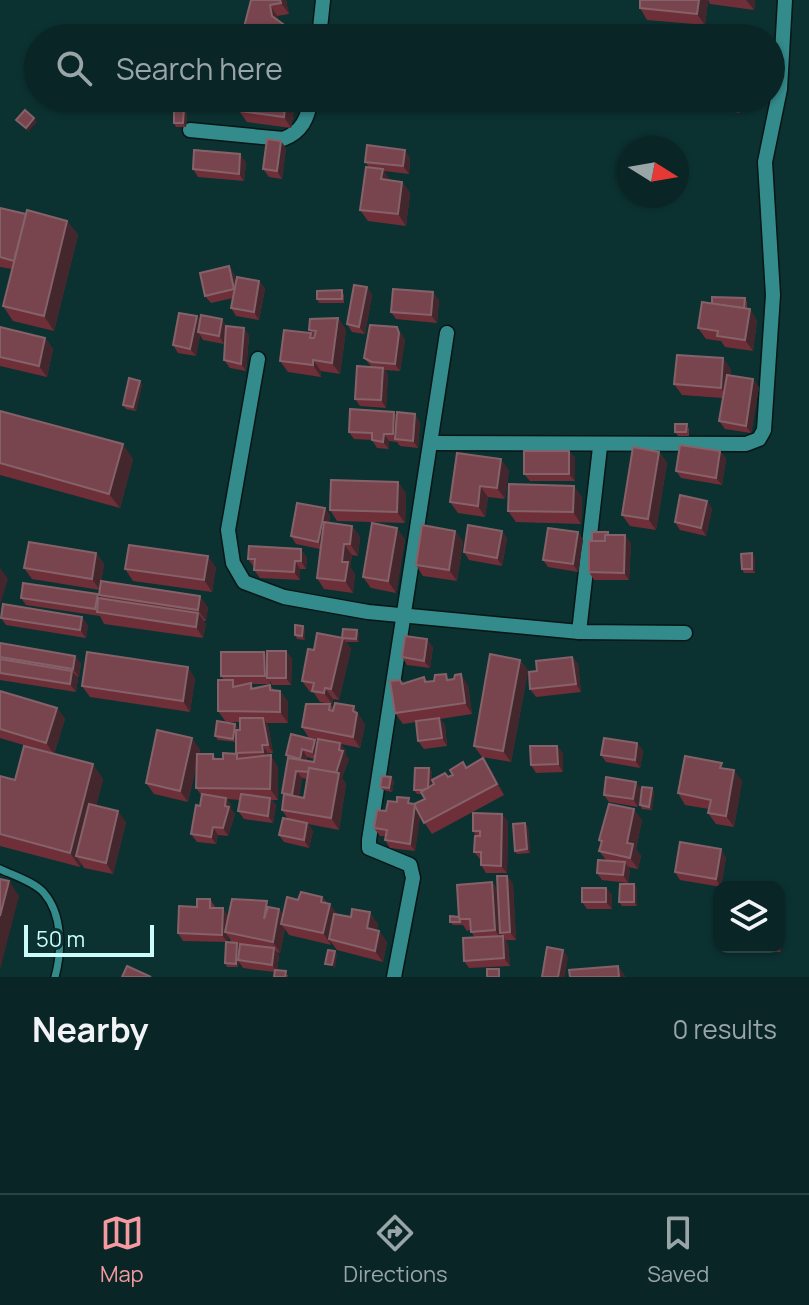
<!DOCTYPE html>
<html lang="en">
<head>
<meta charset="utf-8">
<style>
  :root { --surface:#092525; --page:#122d2d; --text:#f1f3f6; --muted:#99a5a7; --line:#294242; --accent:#f49aa0 }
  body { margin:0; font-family:Manrope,sans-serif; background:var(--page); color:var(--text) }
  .controls { position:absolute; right:24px; bottom:24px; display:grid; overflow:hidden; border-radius:16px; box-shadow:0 2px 6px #0004 }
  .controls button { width:72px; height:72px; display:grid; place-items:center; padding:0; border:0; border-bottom:2px solid var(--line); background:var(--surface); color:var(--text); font:40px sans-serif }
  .compass { position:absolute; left:617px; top:136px; width:72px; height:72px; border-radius:50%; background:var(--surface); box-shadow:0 2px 6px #0004; rotate:101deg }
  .scale { position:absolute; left:24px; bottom:20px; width:130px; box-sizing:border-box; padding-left:8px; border:4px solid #c9fcfb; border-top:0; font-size:22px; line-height:28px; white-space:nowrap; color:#c9fcfb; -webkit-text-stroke:6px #0c3131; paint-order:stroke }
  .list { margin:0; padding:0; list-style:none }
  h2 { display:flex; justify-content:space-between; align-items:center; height:104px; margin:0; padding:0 32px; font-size:34px }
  h2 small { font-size:26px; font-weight:400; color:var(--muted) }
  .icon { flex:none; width:44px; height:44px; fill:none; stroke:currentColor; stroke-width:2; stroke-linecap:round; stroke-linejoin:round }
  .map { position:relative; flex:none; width:809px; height:977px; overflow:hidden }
  .search { position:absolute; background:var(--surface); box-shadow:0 2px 6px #0004; left:24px; right:24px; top:24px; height:88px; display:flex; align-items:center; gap:20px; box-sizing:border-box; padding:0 28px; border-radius:44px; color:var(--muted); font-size:30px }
  .sheet { height:216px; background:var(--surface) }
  nav { display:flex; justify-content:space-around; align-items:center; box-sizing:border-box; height:112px; border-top:2px solid var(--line); background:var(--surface); font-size:22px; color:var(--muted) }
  nav a { display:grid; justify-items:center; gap:4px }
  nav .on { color:var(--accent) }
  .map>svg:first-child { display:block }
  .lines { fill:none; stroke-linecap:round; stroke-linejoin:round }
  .lane-casing { stroke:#081616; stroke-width:10 }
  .street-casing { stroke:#081616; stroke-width:17 }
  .lane { stroke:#348b8b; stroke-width:7 }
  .street { stroke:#348b8b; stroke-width:14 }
  .wall { fill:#6f2f39; fill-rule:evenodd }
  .shaded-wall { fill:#43272d }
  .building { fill:#78454e; stroke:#856269; stroke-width:2 }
</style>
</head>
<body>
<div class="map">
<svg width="809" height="977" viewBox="0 0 809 977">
  <rect width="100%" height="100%" fill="#0c3131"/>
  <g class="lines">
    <defs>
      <path id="lane" d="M0,869C12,875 35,882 44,893C63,915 62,951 55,977"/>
      <g id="street">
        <path d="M319,38L323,0"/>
        <path d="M190,130L283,139C302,132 308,118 311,98"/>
        <path d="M258,359L228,530L233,563L244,582L284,597L368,612L579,632L685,633"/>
        <path d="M431,443L746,444L759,439L764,430L773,295L765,162L780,89L785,0"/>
        <path d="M579,632L600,447"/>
        <path d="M394,977L413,878L410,865L369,848V840L447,333"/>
      </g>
    </defs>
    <use href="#lane" class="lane-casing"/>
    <use href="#street" class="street-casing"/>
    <use href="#lane" class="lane"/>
    <use href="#street" class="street"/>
  </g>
  <g class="wall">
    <path d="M251,0H286L289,14L277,16L278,21L290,35L288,38H248L243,31Z"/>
    <path d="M640,0H755L754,10L710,4L708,0L705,25L647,20L640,8Z"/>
    <path d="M96,98H109L107,106L98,105L96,101Z"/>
    <path d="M296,98L291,128L247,122L239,111Z"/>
    <path d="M692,98H742L740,113L698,106Z"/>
    <path d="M184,109L187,113L186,127H176L174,123Z"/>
    <path d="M286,148L282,179L269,177L263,169Z"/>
    <path d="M410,158L409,174L384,171L390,181L402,182L410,193L406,226L368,221L360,210L369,167L365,162Z"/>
    <path d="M246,162L244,181L198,177L193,169Z"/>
    <path d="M0,208L26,214L67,221L78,235L54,331L13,321L3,306L12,269L0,267Z"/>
    <path d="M229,266L234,274L236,282L259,281L265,289L259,320L236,316L231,308L233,298L211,303L205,296Z"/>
    <path d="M367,287L372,295L365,334L352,332L347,324Z"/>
    <path d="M344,294V303H319L317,299Z"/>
    <path d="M745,298L747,302V309H750L757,321L753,351L725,347L721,341L706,339L698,328L712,304Z"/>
    <path d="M439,300L437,323L396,319L391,312Z"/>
    <path d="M338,318L346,330L340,374L321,371V377L288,372L280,361L311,333L314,338L309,330Z"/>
    <path d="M200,321L244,328L249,336L246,371L230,368L224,360L226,334L224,344L203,340L200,335L196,356L178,353L173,345Z"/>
    <path d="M0,327L45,338L53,349L47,377L0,366Z"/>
    <path d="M397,327L405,340L400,371L385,370L388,375L386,408L360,406L355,399L372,367L370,365L364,358Z"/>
    <path d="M723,358L731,370L730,375L759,387L751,433L725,429L719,421L723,398L682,395L674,384Z"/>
    <path d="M140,381L142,385L136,411L126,409L123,405Z"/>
    <path d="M0,411L133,459L120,508L0,475Z"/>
    <path d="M394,412L397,417L420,422L418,448L400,446L397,442L389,441V449L377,448L372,440L354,439L349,432Z"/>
    <path d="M689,428V436H678L675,432Z"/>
    <path d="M569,451L575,458V481H530L524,474Z"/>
    <path d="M720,451L726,459L722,485L681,478L676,471Z"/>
    <path d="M659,452L667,463L656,530L630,526L622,515Z"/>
    <path d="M509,470L505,499L488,497L485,517L458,513L450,502Z"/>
    <path d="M398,482L406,494L405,523L337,521L330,510Z"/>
    <path d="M582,497L581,524L516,522L508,511Z"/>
    <path d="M707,501L712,509L706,536L680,530L675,522Z"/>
    <path d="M325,508L330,516L329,523L352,526L360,537L358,556L352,555L350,567L355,574L353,593L324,589L317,578L320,549L296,544L291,536Z"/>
    <path d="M455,531L463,542L457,581L423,576L416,565Z"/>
    <path d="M502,531L507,539L502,566L469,560L464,552Z"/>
    <path d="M578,532L583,540L578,572L548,567L543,560Z"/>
    <path d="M608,532L609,535L631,543L629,580H594L589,572L592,541Z"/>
    <path d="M405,539L396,593L371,588L363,577Z"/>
    <path d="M96,553L104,564L100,590L32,579L24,568Z"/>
    <path d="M307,557L306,569H300V580L260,578L254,570L255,566H253L248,559Z"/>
    <path d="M755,557V573H744L742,569Z"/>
    <path d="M216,567L212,592L133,581L125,569Z"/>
    <path d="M99,595L208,607L206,621H203L206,624L203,638L104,624L100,616L26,605L21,598L101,599Z"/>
    <path d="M1,618L88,625L86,638L6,625Z"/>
    <path d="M303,626L305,630V640L297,639L295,635Z"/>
    <path d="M357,630L359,634V642H346L351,649L339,700L333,699L332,704L320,702L314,693L310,692L302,681L314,650Z"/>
    <path d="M0,643L81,663L79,677L76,676L78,678L76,692L0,680Z"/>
    <path d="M433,647L430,668L407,665L402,657Z"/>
    <path d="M286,651L292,659L291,685H272L270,681V684H251L254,688L270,685L274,690L280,691L288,702V723H266L268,725L273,753H268V756L278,767V800H272L276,805L273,823L244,819L238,811L240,800L227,799L231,805V809L235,814L228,836L218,835L216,844L197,842L191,834L200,806L202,796L196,788L197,763L188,802L154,794L146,783L200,749L199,754H213L216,759H223L237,754L236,742L218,740L215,736L235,724L238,728V730H240V722H226L218,711L224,680L221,676L267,656Z"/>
    <path d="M572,657L578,664L581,692L536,697L530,689L537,671Z"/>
    <path d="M520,660L528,671L511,762L482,757L474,746Z"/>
    <path d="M424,677L428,682L450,680L468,685L472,714L440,719L445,725L447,746L424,749L418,741L416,722L403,724L395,713L403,684Z"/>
    <path d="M195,678L190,712L90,697L82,686Z"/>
    <path d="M0,691L57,708L65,719L54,754L103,779L96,806L126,822L113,874L84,868L81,863L80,867L0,846V776L15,780L47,752L0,738Z"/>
    <path d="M330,704L334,709L362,718L361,719L365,725L360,748L341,744L346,751L345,754L349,759L342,778L346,784L339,830L308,824L313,831L309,848L284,842L279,835L288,819L282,810L284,796L282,793L288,758L286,755L317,743L318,740L309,738L302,727ZM307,757L315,759L314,762L307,761ZM302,778L307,779L304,798L299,797Z"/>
    <path d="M637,743L643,751L640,768L606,762L601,755Z"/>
    <path d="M563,753V772L536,773L531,765Z"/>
    <path d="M483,758L491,770L504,795L432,834L420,816L415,851L390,848L385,840L386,836H380L374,828L386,811L414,804L425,799L422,794H417L414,790L429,768L432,772L431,786L445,773L449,777L453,775L463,762L466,767Z"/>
    <path d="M726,769L742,781L734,827L716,824L708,813L709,809L685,805L678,793Z"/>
    <path d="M391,777L394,781L392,792L383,790L380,787Z"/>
    <path d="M652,788L654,792L652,810L642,809L640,805Z"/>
    <path d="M641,789L638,807L609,802L604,795Z"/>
    <path d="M642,820L636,849L641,856L638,869L628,867L630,870L628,883L602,880L597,873L606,860L599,851L601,844L599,840Z"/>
    <path d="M508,821L507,873H486L481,865V859H480L474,852L476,836L473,831Z"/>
    <path d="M528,827L530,853L517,854L515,851Z"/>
    <path d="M726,857L721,887L680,880L675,872Z"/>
    <path d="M507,876L513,884L516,940H506L508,944L510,966L469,968L464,961L475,938L470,930L467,931L463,925H453L450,922L459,916L492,882L498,891Z"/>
    <path d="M634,884L637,888V906H622L619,902Z"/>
    <path d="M606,888L612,895V909H587L582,902Z"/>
    <path d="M322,897L337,914L378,924L377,930L379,931L387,942L383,962L337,950L331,942V945L289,935L285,929L280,953L277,952L279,955L277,971L288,975V977H274L275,972L243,968L239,962L238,967H227L225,963L232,943L228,936L227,942L183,941L178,933L197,907L210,899L216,908L228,916L271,908L279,909L283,915L298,900Z"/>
    <path d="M780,907L781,952H764L760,947H779Z"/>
  </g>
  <g class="shaded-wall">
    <path d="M280,0H286L289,14L281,3Z"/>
    <path d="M699,0H708L705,25L697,14Z"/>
    <path d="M746,0H755L754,10Z"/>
    <path d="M270,5L277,16L280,28L272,16Z"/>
    <path d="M283,24L290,35L288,38H273Z"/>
    <path d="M286,98H296L291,128L284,117Z"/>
    <path d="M736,98H742L740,113L735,105Z"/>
    <path d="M184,109L187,113L186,127L183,123Z"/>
    <path d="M34,118L37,122L28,132L26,128Z"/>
    <path d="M281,141L286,148L282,179L277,171Z"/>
    <path d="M405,150L410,158L409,174L403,166Z"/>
    <path d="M240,154L246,162L244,181L239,174Z"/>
    <path d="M383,169L390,180L381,179Z"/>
    <path d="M402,182L410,193L406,226L398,214Z"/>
    <path d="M67,221L78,235L54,331L44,316Z"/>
    <path d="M229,266L234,274L239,296L234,289Z"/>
    <path d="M259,281L265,289L259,320L254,312Z"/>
    <path d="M367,287L372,295L365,334L359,327Z"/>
    <path d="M433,292L439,300L437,323L431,315Z"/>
    <path d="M750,309L757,321L753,351L745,340Z"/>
    <path d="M197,316L202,323L198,332L200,335L196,356L190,349Z"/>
    <path d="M338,318L346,330L340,374L332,363Z"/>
    <path d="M222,319L227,327L224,344L219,336Z"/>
    <path d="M397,327L405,340L400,371L395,364Z"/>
    <path d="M244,328L249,336L246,371L241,364Z"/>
    <path d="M45,338L53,349L47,377L39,366Z"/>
    <path d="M723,358L731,370L728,399L721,388Z"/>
    <path d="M313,360L321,371V377L313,365Z"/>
    <path d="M383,368L388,375L386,408L381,400Z"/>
    <path d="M753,379L759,387L751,433L746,426Z"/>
    <path d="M140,381L142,385L136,411L133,407Z"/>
    <path d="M394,412L399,420L396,439L393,434Z"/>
    <path d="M415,414L420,422L418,448L413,441Z"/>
    <path d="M384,434L389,441V449L383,442Z"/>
    <path d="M123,444L133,459L120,508L109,494Z"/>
    <path d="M569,451L575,458V481L569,474Z"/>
    <path d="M720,451L726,459L722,485L716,478Z"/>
    <path d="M659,452L667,463L656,530L648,519Z"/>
    <path d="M501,459L509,470L505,499L497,488Z"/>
    <path d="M398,482L406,494L405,523L397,512Z"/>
    <path d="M480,486L488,497L485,517L478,506Z"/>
    <path d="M574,486L582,497L581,524L573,512Z"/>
    <path d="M707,501L712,509L706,536L701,528Z"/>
    <path d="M325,508L330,516L324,549L318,542Z"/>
    <path d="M352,526L360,537L358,556L350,544Z"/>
    <path d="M397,528L405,539L396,593L388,581Z"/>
    <path d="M455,531L463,542L457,581L449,570Z"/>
    <path d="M502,531L507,539L502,566L497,558Z"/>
    <path d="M578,532L583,540L578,572L573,564Z"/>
    <path d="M625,535L631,543L629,580L624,573Z"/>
    <path d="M344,544L352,555L350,567L355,574L353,593L345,581L342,562Z"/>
    <path d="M301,549L307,557L306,569L301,561Z"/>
    <path d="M96,553L104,564L100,590L92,579Z"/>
    <path d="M752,553L755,557V573L752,569Z"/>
    <path d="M208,556L216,567L212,592L204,580Z"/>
    <path d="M295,561L300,569V580L294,572Z"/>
    <path d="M0,568L8,579L0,605Z"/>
    <path d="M200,596L208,607L206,621L198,610Z"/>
    <path d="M198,613L206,624L203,638L196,627Z"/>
    <path d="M82,617L88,625L86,638L80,630Z"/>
    <path d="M303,626L305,630V640L302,636Z"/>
    <path d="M357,630L359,634V642L356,639Z"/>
    <path d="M343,638L351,649L339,700L331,689Z"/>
    <path d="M427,639L433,647L430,668L424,661Z"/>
    <path d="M286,651L292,659L291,685L286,678Z"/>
    <path d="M264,652L270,659L267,678L270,684L265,676Z"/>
    <path d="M75,656L81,663L79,677L73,669Z"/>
    <path d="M572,657L578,664L581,692L576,684Z"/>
    <path d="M520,660L528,671L511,762L503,751Z"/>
    <path d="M188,667L195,678L190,712L183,701Z"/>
    <path d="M72,671L78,678L76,692L70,684Z"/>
    <path d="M461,674L468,685L472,714L465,703Z"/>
    <path d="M325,688L333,699L332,704L324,693Z"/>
    <path d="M280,691L288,702V723L280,712Z"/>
    <path d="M354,706L365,725L360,748L353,737Z"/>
    <path d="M57,708L65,719L54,754L46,743Z"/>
    <path d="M263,718L268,725L273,753L268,745Z"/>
    <path d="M439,718L445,725L447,746L442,738Z"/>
    <path d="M235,724L238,728L236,742L233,739Z"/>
    <path d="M192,738L200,749L188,802L180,791Z"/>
    <path d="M315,740L320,748L317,759L312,752Z"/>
    <path d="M340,743L346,751L345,754L349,759L342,778L346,784L339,830L331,818L335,774Z"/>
    <path d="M637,743L643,751L640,768L635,760Z"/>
    <path d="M262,745L268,753V760L263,752Z"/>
    <path d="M557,746L563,753V772L558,764Z"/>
    <path d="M302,749L307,757L305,766L300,759Z"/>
    <path d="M271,755L278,767V800L270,789Z"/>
    <path d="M483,758L491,770L504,795L497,784Z"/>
    <path d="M93,764L103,779L83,858L76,856L81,863L80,867L70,853Z"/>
    <path d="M429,768L432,772L431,794L428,791Z"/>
    <path d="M734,770L742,781L734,827L726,816Z"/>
    <path d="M296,771L302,778L298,802L292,795Z"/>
    <path d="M391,777L394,781L392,792L389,788Z"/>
    <path d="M636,782L641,789L638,807L633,799Z"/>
    <path d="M652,788L654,792L652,810L649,807Z"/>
    <path d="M226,798L231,805V809L235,814L228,836L223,828Z"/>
    <path d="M270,798L276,805L273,823L268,816Z"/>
    <path d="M415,804L421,812L415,851L410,844Z"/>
    <path d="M634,809L642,820L636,849L641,856L638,869L630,858L627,843Z"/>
    <path d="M118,811L126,822L113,874L106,863Z"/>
    <path d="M502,814L508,821L507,873L501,866Z"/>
    <path d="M307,823L313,831L309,848L304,840Z"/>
    <path d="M525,823L528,827L530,853L527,849Z"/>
    <path d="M213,827L218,835L216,844L211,837Z"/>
    <path d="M721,849L726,857L721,887L716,879Z"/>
    <path d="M625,862L630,870L628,883L623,875Z"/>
    <path d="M507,876L513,884L516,940L510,932Z"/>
    <path d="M9,881L19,896L0,970V916Z"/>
    <path d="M492,882L500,893V933L503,936V941L495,930Z"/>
    <path d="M634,884L637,888V906L634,902Z"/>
    <path d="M606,888L612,895V909L606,902Z"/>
    <path d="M322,897L329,908L330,904L338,915L329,939L331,942V945L323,933L321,902Z"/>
    <path d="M779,905L780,907L781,952L777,947H779Z"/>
    <path d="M223,908L228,916L225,932L228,936L227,942L222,935Z"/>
    <path d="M279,909L287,920L281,924L285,929L280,953L273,942Z"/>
    <path d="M370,912L378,924L375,939L367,928Z"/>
    <path d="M379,931L387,942L383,962L375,951Z"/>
    <path d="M503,936L508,944L510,966L504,958Z"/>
    <path d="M237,943L240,947L238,967L236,964Z"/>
    <path d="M274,948L279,955L277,972L272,965Z"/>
    <path d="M563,950L568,957L565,977H558Z"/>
    <path d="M335,951L337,955L335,969L332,965Z"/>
    <path d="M618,966L626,977H619Z"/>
  </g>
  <g class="building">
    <path d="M251,0H280L281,3L270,5L272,16L283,24L273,38H252L243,31Z"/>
    <path d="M640,0H699L697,14L640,8Z"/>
    <path d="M654,25L698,31L697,38H652Z"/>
    <path d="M96,98H105V102L96,101Z"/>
    <path d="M241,98H286L284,117L239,111Z"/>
    <path d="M692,98H736L735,105Z"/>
    <path d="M174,106L184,109L183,123H174Z"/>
    <path d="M25,110L34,118L26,128L16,120Z"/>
    <path d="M267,139L281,141L277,171L263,169Z"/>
    <path d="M367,145L405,150L403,166L365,162Z"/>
    <path d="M194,150L240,154L239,174L193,169Z"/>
    <path d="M366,167L383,169L381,179L402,182L398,214L360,210Z"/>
    <path d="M0,208L26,214L14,261L0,257Z"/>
    <path d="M27,210L67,221L44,316L3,306Z"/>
    <path d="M229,266L234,289L205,296L200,273Z"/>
    <path d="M237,277L259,281L254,312L231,308Z"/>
    <path d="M354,285L367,287L359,327L347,324Z"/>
    <path d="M393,289L433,292L431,315L391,312Z"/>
    <path d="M342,290V299H317V291Z"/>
    <path d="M712,297L745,298L744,308L712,304Z"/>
    <path d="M702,302L750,309L745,340L717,336L718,331L698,328Z"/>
    <path d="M179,313L197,316L190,349L173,345Z"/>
    <path d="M201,315L222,319L219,336L198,332Z"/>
    <path d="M338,318L332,363L313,360V365L280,361L284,330L311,333L310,338H314L316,331L309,330L310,319Z"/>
    <path d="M370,325L397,327L399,333L395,364L372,362L364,358Z"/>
    <path d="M226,326L244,328L241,364L224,360Z"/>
    <path d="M0,327L45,338L39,366L0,357Z"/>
    <path d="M677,355L723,358L721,388L674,384Z"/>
    <path d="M357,366L383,368L381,400L355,399Z"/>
    <path d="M727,375L753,379L746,426L719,421Z"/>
    <path d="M129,378L140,381L133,407L123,405Z"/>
    <path d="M350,409L394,412L393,434H384L383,442L372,440V433L349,432Z"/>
    <path d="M0,411L123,444L109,494L0,463Z"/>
    <path d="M397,412L415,414L413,441L395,439Z"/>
    <path d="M675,424H687L686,432H675Z"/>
    <path d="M680,445L720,451L716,478L676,471Z"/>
    <path d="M633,447L659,452L648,519L622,515Z"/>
    <rect x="524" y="451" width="45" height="23"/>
    <path d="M457,453L501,459L497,488L480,486L478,506L450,502Z"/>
    <path d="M331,480L398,482L397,512L330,510Z"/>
    <path d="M509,484L574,486L573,512L508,511Z"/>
    <path d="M680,495L707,501L701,528L675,522Z"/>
    <path d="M297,503L325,508L318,542L291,536Z"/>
    <path d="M324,522L352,526L350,544H344L342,562H348L345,581L317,578Z"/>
    <path d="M372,523L397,528L388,581L363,577Z"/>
    <path d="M422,525L455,531L449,570L416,565Z"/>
    <path d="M468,525L502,531L497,558L464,552Z"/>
    <path d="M548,528L578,532L573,564L543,560Z"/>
    <path d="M592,532H608V535H605V541H592Z"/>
    <path d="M605,535H625L624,573L589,572V541H605Z"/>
    <path d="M29,542L96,553L92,579L24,568Z"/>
    <path d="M129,545L208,556L204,580L125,569Z"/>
    <path d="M249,546L301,549V561H295L294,572L254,570L255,559H248Z"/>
    <path d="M752,553V569H742L741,554Z"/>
    <path d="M101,581L200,596L198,610L99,595Z"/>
    <path d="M23,583L98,594L95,609L21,598Z"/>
    <path d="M98,598L198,613L196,627L97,612Z"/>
    <path d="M3,604L82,617L80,630L1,618Z"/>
    <path d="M295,625L303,626L302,636L295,635Z"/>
    <path d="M343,629L357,630L356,639L342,638Z"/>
    <path d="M317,633L343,638L331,689L325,688L324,693L312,691L314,683L302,681L308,649L314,650Z"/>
    <path d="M405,636L427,639L424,661L402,657Z"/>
    <path d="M0,643L75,656L73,669L0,657Z"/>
    <rect x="267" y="651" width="19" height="27"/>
    <path d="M87,652L188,667L183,701L82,686Z"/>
    <path d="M221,652H264L265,676H221Z"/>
    <path d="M490,654L520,660L503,751L474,746Z"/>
    <path d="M572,657L576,684L530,689L529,672L537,671L536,661Z"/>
    <path d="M0,659L72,671L70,684L0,673Z"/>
    <path d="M446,674L447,680L454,679L455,675L461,674L465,703L395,713L390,681L400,680L402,684L424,677L425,682L434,681L435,675Z"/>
    <path d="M218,680H233V687L251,683V689L270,685V690L280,691V712L218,711Z"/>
    <path d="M0,691L57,708L46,743L0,729Z"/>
    <path d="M335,703L354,706L353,711L357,713L353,737L302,727L306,704H330L329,710L333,711Z"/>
    <path d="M240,718H263L268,745H262L263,752L236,753V730H240Z"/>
    <path d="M439,718L442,738L418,741L416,721Z"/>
    <path d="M217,721L235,724L233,739L215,736Z"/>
    <path d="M157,730L192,738L180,791L146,783Z"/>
    <path d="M291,734L315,740L312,752L302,749L300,759L286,755Z"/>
    <path d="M604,738L637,743L635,760L601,755Z"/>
    <path d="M318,739L340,743L339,750L343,751L336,773L309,768V772L296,771L292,795L282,793L288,758L314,762Z"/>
    <path d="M24,746L93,764L70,853L0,834V776L15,780Z"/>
    <path d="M530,746H557L558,764L531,765Z"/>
    <path d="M223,753L237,754V759L271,755L270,789L196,788L197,754H213V759H223Z"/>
    <path d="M685,756L722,763L720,768L734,770L726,816L708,813L711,800L678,793Z"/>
    <path d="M483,758L497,784L424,823L414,804L425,799L421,792L434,784L432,780L445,773L448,777L453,775L450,770L463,762L466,768Z"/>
    <path d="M309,768L339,773L331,818L282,810L284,794L304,798Z"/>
    <path d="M415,768H429L428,788L423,790H414Z"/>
    <path d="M382,776L391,777L389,788L380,787Z"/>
    <path d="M606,777L636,782L633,799L604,795Z"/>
    <path d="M642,787L652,788L649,807L640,805Z"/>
    <path d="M202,794L226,798L225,806L229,807L223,828L213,827L211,837L191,834L196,805L200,806Z"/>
    <path d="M241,794L270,798L268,816L238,811Z"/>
    <path d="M397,797L409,798L408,803L415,804L410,844L385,840L387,830L374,828L377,810L386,811L388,801L397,802Z"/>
    <path d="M89,804L118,811L106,863L76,856Z"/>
    <path d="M609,804L634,809L627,843L633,844L630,858L599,851L602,841L599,840Z"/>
    <path d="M473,813L502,814L501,866L481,865V852H474L475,836H480V831H473Z"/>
    <path d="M283,818L307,823L304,840L279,835Z"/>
    <path d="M525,823L527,849L515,851L513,824Z"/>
    <path d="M680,842L721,849L716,879L675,872Z"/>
    <path d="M598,860L625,862L623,875L597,873Z"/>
    <path d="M497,876H507L510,932L500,933Z"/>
    <path d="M0,879L9,881L0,916Z"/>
    <path d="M492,882L495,930L471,932L470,919H459L457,885Z"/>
    <path d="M620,884H634V902H619Z"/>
    <rect x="582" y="888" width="24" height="14"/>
    <path d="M301,892L322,897L321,902L330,904L323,933L281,924L287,897L298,900Z"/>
    <path d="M197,899H210V908H223L222,935L178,933L179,906L197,907Z"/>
    <path d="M232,899L267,901L264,919L268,907L279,909L273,942L225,932Z"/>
    <path d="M352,909L370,912L367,928L379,931L375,951L329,939L334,914L351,917Z"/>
    <path d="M450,916L459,917L460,922H450Z"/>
    <path d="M503,936L504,958L464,961L463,938Z"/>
    <path d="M226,942L237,943L236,964L225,963Z"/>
    <path d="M240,944L274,948L272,965L238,960Z"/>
    <path d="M547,947L563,950L558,977H542Z"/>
    <path d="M328,950L335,951L332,965L325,964Z"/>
    <path d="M127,966L151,977H122Z"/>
    <path d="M618,966L619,977H570L569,970Z"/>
    <rect x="487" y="969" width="12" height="8"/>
    <path d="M275,970L286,971L285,977H274Z"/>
  </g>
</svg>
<div class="controls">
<button><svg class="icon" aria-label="layers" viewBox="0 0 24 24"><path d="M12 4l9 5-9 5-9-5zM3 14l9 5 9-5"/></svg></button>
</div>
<svg class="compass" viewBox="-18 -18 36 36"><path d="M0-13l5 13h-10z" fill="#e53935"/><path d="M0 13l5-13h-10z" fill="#99a5a7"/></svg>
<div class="scale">50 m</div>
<div class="search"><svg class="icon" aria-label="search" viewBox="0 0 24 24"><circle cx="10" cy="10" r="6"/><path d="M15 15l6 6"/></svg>Search here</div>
</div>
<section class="sheet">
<h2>Nearby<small>0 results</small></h2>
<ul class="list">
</ul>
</section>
<nav>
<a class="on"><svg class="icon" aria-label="map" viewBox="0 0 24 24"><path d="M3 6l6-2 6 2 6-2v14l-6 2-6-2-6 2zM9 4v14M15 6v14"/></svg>Map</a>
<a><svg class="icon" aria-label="directions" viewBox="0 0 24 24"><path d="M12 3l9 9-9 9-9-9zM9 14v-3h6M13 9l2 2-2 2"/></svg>Directions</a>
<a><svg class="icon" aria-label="saved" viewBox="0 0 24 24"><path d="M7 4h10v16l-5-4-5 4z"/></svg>Saved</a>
</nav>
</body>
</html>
